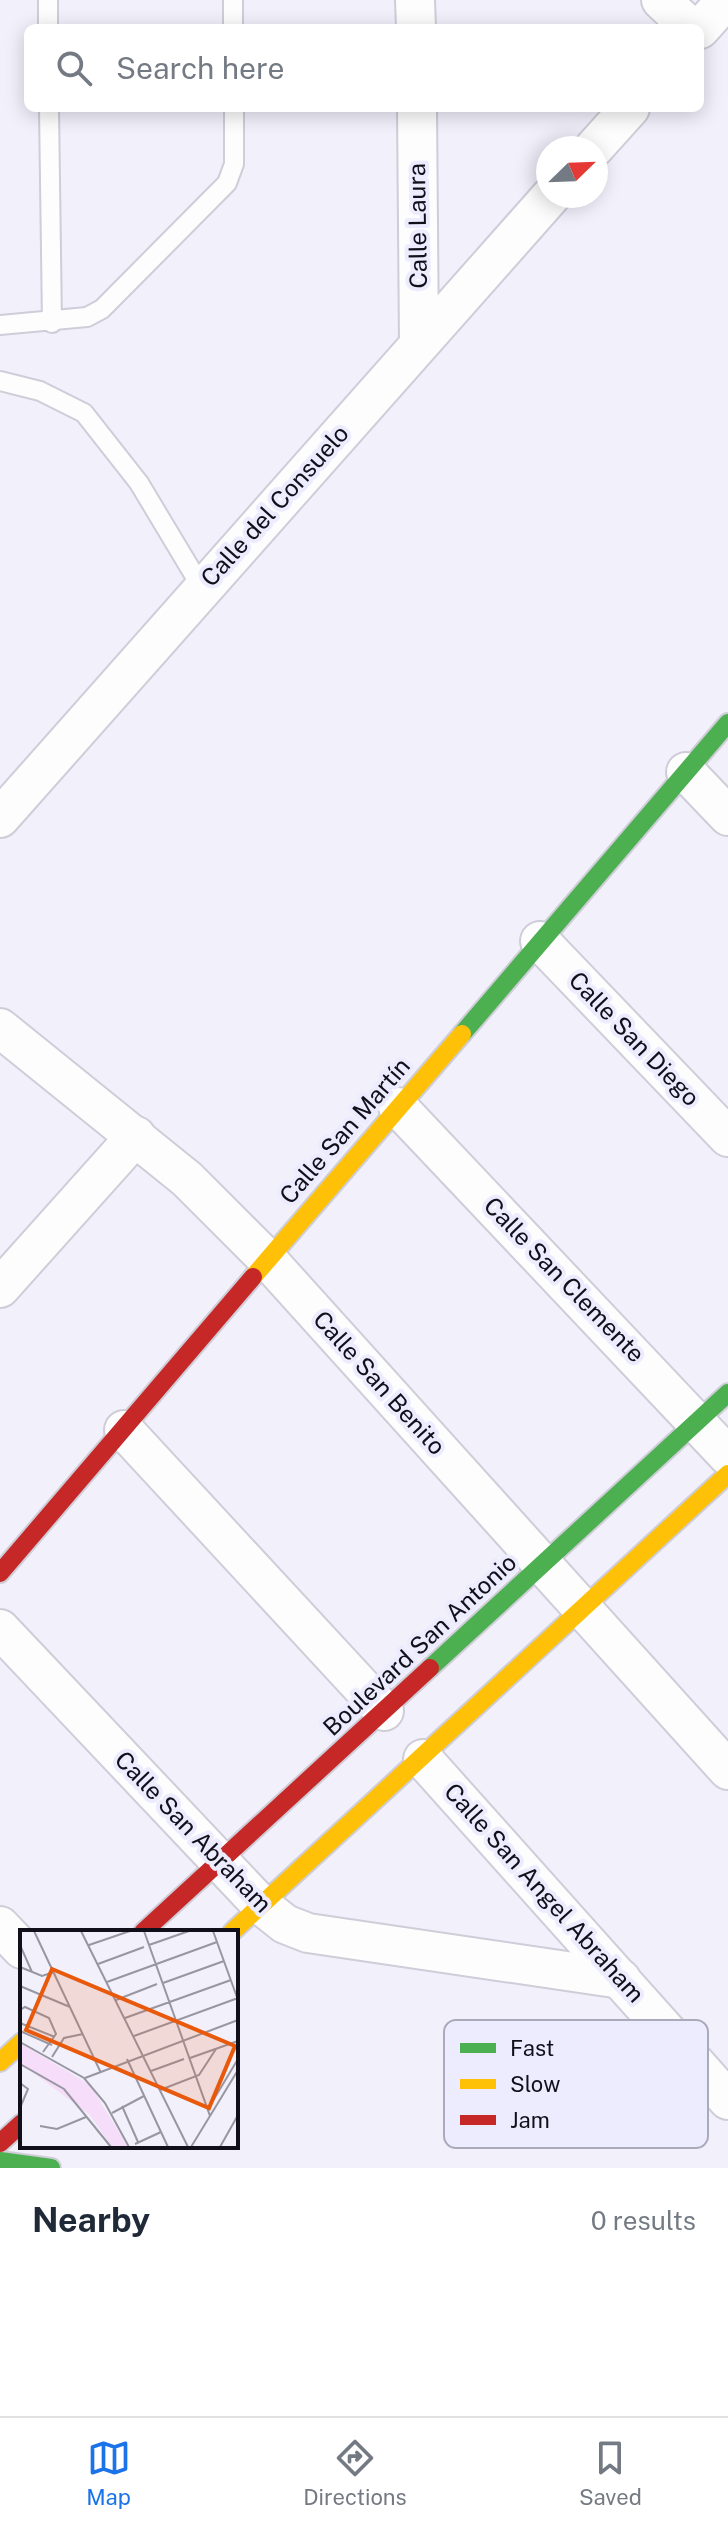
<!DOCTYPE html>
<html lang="en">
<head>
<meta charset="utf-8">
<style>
  :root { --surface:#fff; --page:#f6f6f7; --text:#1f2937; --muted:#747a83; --line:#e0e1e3; --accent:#1a73e8 }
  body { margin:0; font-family:"Public Sans",sans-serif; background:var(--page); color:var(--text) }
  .compass { position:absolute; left:536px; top:136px; width:72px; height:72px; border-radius:50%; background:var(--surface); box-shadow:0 4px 20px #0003; rotate:67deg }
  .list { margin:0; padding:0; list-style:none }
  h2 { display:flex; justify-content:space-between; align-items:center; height:104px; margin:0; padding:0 32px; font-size:34px }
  h2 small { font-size:26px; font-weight:400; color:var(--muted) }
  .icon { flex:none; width:44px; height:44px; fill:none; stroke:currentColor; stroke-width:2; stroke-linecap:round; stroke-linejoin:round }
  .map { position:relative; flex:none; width:728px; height:2168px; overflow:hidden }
  .search { position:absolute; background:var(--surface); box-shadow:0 4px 20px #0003; left:24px; right:24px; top:24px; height:88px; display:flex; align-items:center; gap:20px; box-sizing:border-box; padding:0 28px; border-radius:12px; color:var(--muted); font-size:30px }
  .sheet { height:248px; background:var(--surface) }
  nav { display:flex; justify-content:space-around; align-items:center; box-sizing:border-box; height:112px; border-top:2px solid var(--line); background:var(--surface); font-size:22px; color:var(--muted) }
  nav a { display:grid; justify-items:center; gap:4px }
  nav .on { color:var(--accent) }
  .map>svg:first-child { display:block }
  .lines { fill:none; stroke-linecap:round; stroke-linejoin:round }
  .lane-casing { stroke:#cecdd8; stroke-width:22 }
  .street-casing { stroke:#cecdd8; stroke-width:42 }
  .fast-casing { stroke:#cecdd8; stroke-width:22 }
  .slow-casing { stroke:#cecdd8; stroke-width:22 }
  .jam-casing { stroke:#cecdd8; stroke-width:22 }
  .lane { stroke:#fdfdfe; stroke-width:18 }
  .street { stroke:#fdfdfe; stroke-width:38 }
  .fast { stroke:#4caf50; stroke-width:18 }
  .slow { stroke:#ffc107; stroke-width:18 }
  .jam { stroke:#c62828; stroke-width:18 }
  .labels { text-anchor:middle; stroke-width:8; stroke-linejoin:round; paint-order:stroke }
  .street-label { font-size:24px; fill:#110f1a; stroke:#edecff }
  .inset-road { fill:none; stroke:#9796a1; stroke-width:2 }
  .view { fill:#e8590c; fill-opacity:0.15; stroke:#e8590c; stroke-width:4 }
  .inset-edge { fill:none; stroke:#110f1a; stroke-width:4 }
  .key { fill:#edecff; stroke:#abaaba; stroke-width:2 }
  .key-label { font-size:22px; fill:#110f1a }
</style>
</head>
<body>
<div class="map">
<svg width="728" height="2168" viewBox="0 0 728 2168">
  <rect width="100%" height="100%" fill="#f1f0fb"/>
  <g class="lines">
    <defs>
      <g id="lane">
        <path d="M48,0V28"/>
        <path d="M233,0V28"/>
        <path d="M49,108L52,323"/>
        <path d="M0,325L87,317L102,309L227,183L234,164V108"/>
        <path d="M0,381L40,391L84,413L139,483L202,588"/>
      </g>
      <g id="street">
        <path d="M415,0L416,28"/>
        <path d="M661,0L691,28"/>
        <path d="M700,29L726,0"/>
        <path d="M417,108L419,344"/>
        <path d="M594,148L630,108"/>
        <path d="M686,772L728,816"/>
        <path d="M0,818L551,196"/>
        <path d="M540,941L728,1137"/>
        <path d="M0,1028L187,1179L267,1259L728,1770"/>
        <path d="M398,1107L728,1456"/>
        <path d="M0,1288L136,1136"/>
        <path d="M124,1430L384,1711"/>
        <path d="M0,1629L261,1905L285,1924L308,1933L621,1979"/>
        <path d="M423,1759L728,2100"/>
        <path d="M0,1926L22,1949"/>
      </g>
      <g id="fast">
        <path d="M462,1034L728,723"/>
        <path d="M430,1668L728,1393"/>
        <path d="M0,2161L51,2168"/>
      </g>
      <g id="slow">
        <path d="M253,1277L462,1034"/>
        <path d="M232,1932L728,1474"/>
        <path d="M0,2062L22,2042"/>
      </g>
      <g id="jam">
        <path d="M0,1573L253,1277"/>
        <path d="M143,1932L430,1668"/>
        <path d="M0,2143L22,2123"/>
      </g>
    </defs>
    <use href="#lane" class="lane-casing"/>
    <use href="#street" class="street-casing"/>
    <use href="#fast" class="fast-casing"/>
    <use href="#slow" class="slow-casing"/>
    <use href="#jam" class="jam-casing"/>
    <use href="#lane" class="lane"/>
    <use href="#street" class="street"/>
    <use href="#fast" class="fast"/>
    <use href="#slow" class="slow"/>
    <use href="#jam" class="jam"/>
  </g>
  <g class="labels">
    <g class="street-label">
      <text transform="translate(418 226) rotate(-91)" y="8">Calle Laura</text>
      <text transform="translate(275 506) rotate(-48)" y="8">Calle del Consuelo</text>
      <text transform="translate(634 1039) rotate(46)" y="8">Calle San Diego</text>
      <text transform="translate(345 1131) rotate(-49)" y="8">Calle San Martín</text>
      <text transform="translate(564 1280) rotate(46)" y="8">Calle San Clemente</text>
      <text transform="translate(379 1383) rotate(48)" y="8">Calle San Benito</text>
      <text transform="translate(420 1645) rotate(-43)" y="8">Boulevard San Antonio</text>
      <text transform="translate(193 1832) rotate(46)" y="8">Calle San Abraham</text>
      <text transform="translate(544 1893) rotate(48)" y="8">Calle San Angel Abraham</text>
    </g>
  </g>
  <g transform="translate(20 1930)">
    <rect width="218" height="218" fill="#f1f0fb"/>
    <path d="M0,113L70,155L108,217H92L70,185L0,133Z" fill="#f6ddf9"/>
    <path class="inset-road" d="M14,1L81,143M61,1L168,217M124,1L190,186L171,217M193,1L218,70M0,15L12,42M69,15L110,1M129,15L169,1M78,34L124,17M0,37L22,46L34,42M87,52L197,12M143,53L204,31M0,56L50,77M96,70L137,54M0,80L5,77L29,88L36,104L23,122M105,88L211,50M0,93L35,107M0,101L32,115M114,106L218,68M0,112L64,148L85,173L109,217M32,127L44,108L63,104M170,128L218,111M107,129L148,217M0,134L44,159L91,217M131,141L164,129M65,148L218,90M0,153L8,159L0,178M140,160L179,145L196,119M102,176L118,212M188,179L218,129M92,183L124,166M190,186L218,140M20,196L37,199L66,187M115,214L141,202M200,217L218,185"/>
    <path class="view" d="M32,39L215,116L189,178L6,100Z"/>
    <rect width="218" height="218" class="inset-edge"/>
  </g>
  <rect x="444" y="2020" width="264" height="128" rx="12" class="key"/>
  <rect x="460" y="2043" width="36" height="10" fill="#4caf50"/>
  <rect x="460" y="2079" width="36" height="10" fill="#ffc107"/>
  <rect x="460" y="2115" width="36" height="10" fill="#c62828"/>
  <g class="key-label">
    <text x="510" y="2056">Fast</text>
    <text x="510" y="2092">Slow</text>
    <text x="510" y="2128">Jam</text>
  </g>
</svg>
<svg class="compass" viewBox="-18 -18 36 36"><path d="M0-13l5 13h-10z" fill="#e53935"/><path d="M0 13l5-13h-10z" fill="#747a83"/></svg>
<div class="search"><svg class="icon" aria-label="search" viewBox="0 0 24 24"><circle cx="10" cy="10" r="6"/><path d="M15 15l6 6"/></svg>Search here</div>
</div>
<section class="sheet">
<h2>Nearby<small>0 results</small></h2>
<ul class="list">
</ul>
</section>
<nav>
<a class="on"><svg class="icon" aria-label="map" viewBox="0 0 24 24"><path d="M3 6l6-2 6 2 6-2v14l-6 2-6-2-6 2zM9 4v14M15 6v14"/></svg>Map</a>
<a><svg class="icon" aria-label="directions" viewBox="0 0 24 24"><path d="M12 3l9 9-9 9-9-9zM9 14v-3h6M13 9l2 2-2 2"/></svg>Directions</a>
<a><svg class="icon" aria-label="saved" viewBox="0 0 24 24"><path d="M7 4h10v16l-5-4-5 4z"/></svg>Saved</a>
</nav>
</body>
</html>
